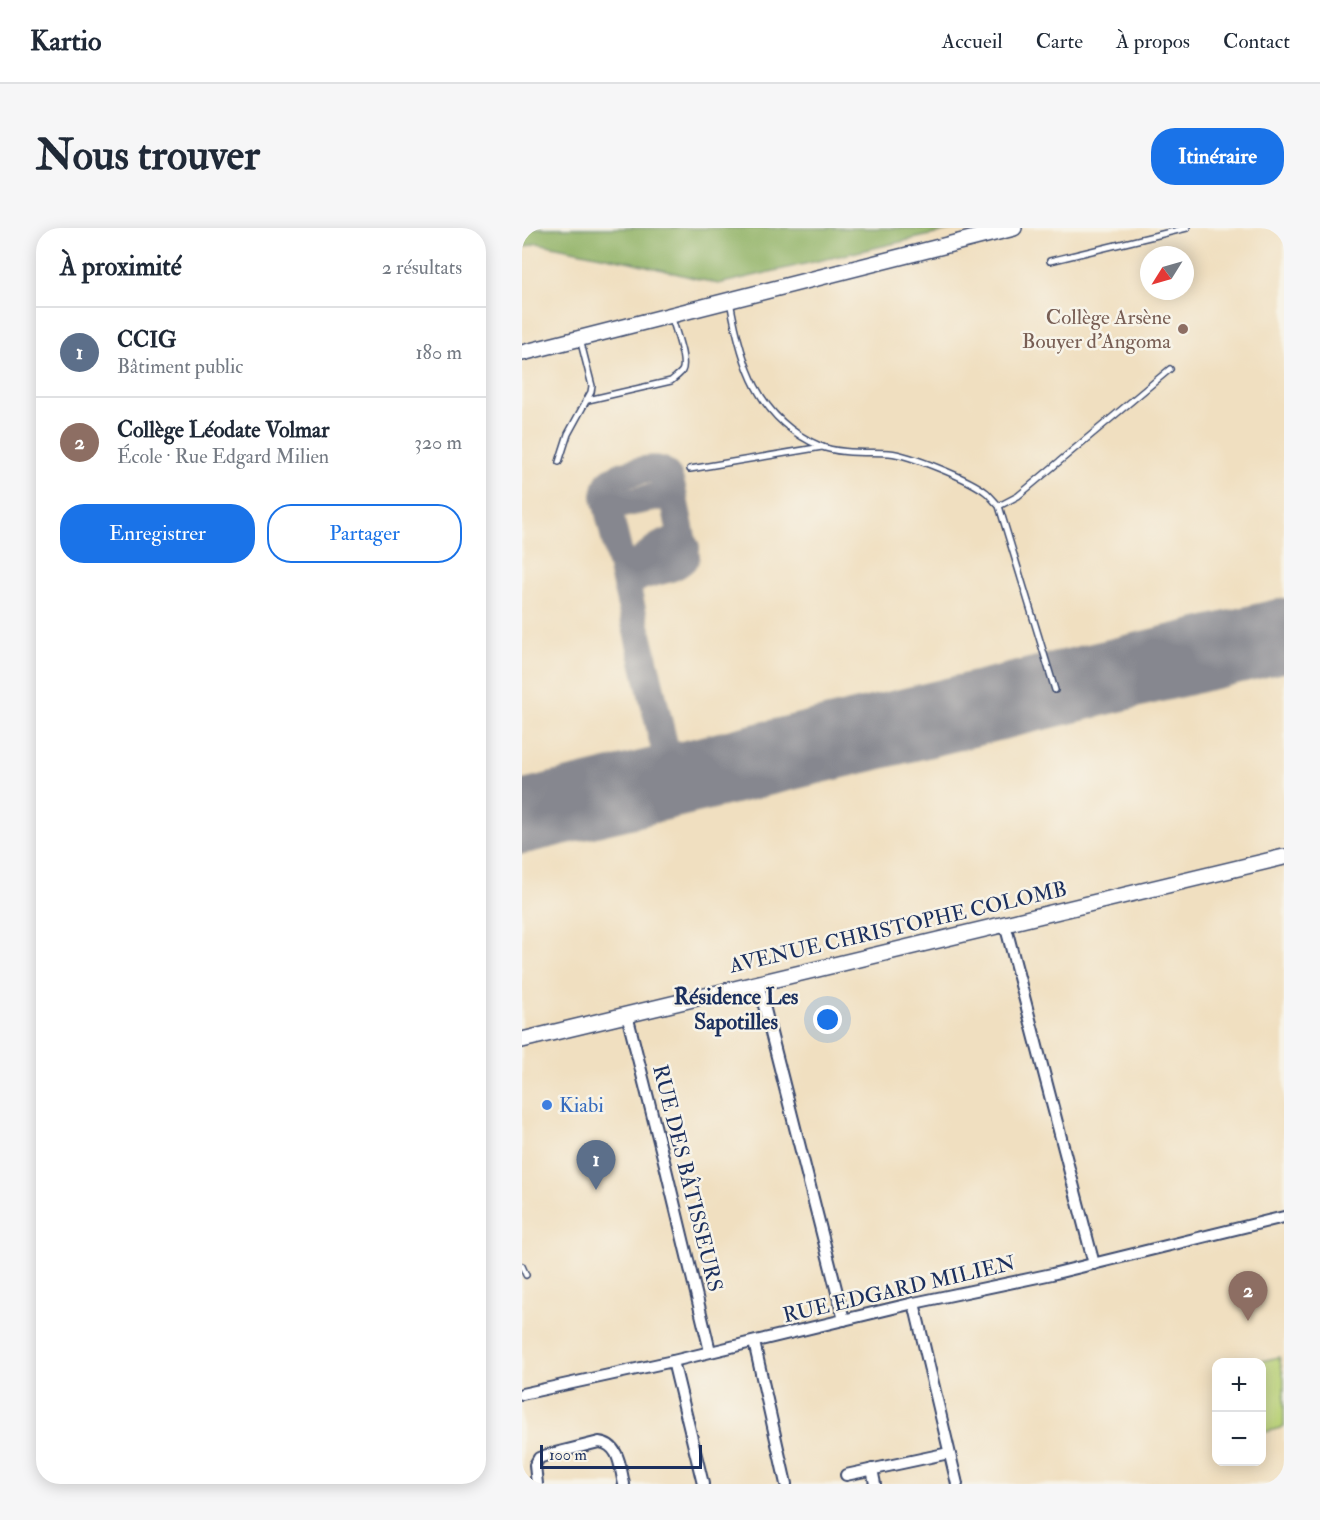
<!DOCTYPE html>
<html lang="fr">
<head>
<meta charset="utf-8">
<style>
  :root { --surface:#fff; --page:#f6f6f7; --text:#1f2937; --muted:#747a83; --line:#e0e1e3; --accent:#1a73e8 }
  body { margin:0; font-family:"IM FELL Double Pica",serif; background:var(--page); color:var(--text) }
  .controls { position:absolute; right:18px; bottom:18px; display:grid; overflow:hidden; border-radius:12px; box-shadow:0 3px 15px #0003 }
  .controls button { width:54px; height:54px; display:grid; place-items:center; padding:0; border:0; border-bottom:2px solid var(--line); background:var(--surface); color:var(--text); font:30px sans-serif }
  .compass { position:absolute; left:618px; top:18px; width:54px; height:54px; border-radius:50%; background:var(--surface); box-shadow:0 3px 15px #0003; rotate:233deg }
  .scale { position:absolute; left:18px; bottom:15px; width:162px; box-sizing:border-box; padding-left:6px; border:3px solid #1b2f5e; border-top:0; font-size:16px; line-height:21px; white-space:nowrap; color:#1b2f5e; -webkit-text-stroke:4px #f7f3e8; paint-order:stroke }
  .you { position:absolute; left:306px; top:792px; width:21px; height:21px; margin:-15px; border:4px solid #fff; border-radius:50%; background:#1a73e8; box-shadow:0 0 0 9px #1a73e833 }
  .badge { display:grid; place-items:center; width:39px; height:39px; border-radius:50%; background:var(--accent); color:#fff; font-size:20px; font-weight:700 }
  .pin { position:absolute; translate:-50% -50px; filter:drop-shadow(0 2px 3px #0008) }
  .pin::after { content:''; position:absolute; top:32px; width:21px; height:18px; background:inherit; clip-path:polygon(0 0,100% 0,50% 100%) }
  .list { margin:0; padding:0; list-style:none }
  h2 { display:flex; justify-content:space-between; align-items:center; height:78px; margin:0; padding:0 24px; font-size:26px }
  h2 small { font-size:20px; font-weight:400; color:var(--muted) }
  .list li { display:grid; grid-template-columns:39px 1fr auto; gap:18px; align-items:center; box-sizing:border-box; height:90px; padding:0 24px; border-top:2px solid var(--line) }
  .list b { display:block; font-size:22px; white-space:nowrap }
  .list p { margin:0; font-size:20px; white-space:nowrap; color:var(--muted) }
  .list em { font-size:20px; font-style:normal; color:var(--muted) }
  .actions { display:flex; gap:12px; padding:18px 24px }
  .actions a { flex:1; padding:14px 0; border:2px solid var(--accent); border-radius:24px; text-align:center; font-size:21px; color:var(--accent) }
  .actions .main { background:var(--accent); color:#fff }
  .map { position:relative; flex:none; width:762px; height:1256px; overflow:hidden; border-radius:24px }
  header { display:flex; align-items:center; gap:36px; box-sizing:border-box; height:84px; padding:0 30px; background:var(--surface); border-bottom:2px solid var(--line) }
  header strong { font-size:28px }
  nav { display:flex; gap:33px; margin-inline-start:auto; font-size:21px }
  .intro { display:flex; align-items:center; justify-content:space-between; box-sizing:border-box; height:144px; padding:0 36px }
  h1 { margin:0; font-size:42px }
  .button { padding:15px 27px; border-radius:24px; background:var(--accent); color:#fff; font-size:21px; font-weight:700 }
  main { display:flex; gap:36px; padding:0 36px }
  aside { flex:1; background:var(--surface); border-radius:24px; box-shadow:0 3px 15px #0003 }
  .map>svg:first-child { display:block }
  .green { fill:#b9d176; stroke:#6a806a; stroke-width:1.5 }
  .forest { fill:#92b367; stroke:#567162; stroke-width:1.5 }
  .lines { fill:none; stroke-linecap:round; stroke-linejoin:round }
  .taxiway { stroke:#86878f; stroke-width:28 }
  .runway { stroke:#86878f; stroke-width:74 }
  .lane-casing { stroke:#3b496d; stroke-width:8 }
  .street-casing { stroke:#3b496d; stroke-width:14 }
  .secondary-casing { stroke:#3b496d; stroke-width:18 }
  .lane { stroke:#fff; stroke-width:5 }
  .street { stroke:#fff; stroke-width:10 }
  .secondary { stroke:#fff; stroke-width:15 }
  .education-dot { fill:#8d6e63; stroke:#f7f3e8; stroke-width:2 }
  .shop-dot { fill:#3f7fe0; stroke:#f7f3e8; stroke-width:2 }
  .labels { text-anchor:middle; stroke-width:5; stroke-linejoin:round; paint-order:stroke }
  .education-label { font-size:21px; fill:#785e54; stroke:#f7f3e8; text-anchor:end }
  .street-label { font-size:21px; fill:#1b2f5e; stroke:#f7f3e8 }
  .shop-label { font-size:21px; fill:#366cbe; stroke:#f7f3e8; text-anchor:start }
  .neighbourhood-label { font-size:22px; font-weight:bold; fill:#1b2f5e; stroke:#f7f3e8 }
</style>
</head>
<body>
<header>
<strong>Kartio</strong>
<nav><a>Accueil</a><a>Carte</a><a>À propos</a><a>Contact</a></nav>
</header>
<div class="intro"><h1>Nous trouver</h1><a class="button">Itinéraire</a></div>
<main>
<aside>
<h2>À proximité<small>2 résultats</small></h2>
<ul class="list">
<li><span class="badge" style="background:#5c6f8a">1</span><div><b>CCIG</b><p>Bâtiment public</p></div><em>180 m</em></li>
<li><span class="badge" style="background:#8d6e63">2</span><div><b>Collège Léodate Volmar</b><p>École · Rue Edgard Milien</p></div><em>320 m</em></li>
</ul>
<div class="actions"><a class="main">Enregistrer</a><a>Partager</a></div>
</aside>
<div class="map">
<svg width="762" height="1256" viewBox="0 0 762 1256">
  <rect width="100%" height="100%" fill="#f7f3e8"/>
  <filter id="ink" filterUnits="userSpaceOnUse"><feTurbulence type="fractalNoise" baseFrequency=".0167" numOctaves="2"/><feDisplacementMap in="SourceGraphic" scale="12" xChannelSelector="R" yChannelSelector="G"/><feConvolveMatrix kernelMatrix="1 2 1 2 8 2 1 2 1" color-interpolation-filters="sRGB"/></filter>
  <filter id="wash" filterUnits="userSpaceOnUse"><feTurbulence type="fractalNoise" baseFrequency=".008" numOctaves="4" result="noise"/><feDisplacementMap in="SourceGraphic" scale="24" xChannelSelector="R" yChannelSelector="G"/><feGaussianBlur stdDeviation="1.35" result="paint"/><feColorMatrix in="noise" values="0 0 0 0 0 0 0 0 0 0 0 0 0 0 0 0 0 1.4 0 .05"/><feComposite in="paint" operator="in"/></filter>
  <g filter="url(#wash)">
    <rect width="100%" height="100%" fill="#f0dfc0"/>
    <path class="green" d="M757,1129L762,1150V1199L740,1205V1134H736Z"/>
    <path class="forest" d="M0,0H439L196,56L109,34L15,15L0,20Z"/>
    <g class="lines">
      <g class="taxiway">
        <path d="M88,285L95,277L144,267L150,261C148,253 146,244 137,242C127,239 95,247 87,255C84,259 84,264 83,268L144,525C143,546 132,554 113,562"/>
        <path d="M109,343C125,329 141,304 164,320"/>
        <path d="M105,359C120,339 150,348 164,329L150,261"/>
        <path d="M144,525C155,538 164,543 181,546"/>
        <path d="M0,582L14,586"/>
      </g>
      <path class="runway" d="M0,589L762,407"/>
    </g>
  </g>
  <g filter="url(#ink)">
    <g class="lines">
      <defs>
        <g id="lane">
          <path d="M528,33L665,0"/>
          <path d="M208,73C219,135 235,191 298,218C316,226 347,224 367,225C388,227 448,251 465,265C469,269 473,274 477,278L533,462"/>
          <path d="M66,172L149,153C152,150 157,147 160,143C166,133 152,99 149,87"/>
          <path d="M37,234L46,206L69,164L70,158L58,111"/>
          <path d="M168,241L300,219"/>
          <path d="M477,278L496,268L648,141"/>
          <path d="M0,1038L4,1047"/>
        </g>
        <g id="street">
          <path d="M483,696L572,1036"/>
          <path d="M236,754L322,1092"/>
          <path d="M105,787L143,937L188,1123"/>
          <path d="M392,1075L435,1256"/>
          <path d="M232,1114L264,1256"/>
          <path d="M151,1133L181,1256"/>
          <path d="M0,1166L151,1133L392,1075L530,1046L762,989"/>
          <path d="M350,1241L353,1256"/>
          <path d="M324,1247L427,1225"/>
          <path d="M15,1256L13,1237L17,1230L25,1227L77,1214C98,1216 98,1240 102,1256"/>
        </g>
        <g id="secondary">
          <path d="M0,125L492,0"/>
          <path d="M0,812L762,629"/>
        </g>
      </defs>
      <use href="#lane" class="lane-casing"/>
      <use href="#street" class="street-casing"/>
      <use href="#secondary" class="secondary-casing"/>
      <use href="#lane" class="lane"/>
      <use href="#street" class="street"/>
      <use href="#secondary" class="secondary"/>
    </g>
  </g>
  <circle class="education-dot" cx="661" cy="101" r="6"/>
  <circle class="shop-dot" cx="25" cy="877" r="6"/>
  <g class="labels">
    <g class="education-label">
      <text x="649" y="96">Collège Arsène<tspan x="649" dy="24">Bouyer d'Angoma</tspan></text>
    </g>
    <g class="street-label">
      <text transform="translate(376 699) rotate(-13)" y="7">AVENUE CHRISTOPHE COLOMB</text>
      <text transform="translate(166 950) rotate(76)" y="7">RUE DES BÂTISSEURS</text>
      <text transform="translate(377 1061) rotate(-13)" y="7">RUE EDGARD MILIEN</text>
    </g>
    <g class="shop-label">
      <text x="37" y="884">Kiabi</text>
    </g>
    <g class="neighbourhood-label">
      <text x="214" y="776">Résidence Les<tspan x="214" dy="25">Sapotilles</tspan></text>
    </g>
  </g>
</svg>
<div class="controls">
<button>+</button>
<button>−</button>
</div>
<svg class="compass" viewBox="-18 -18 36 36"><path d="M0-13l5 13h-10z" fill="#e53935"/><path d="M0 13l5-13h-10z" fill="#747a83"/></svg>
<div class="scale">100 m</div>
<div class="you"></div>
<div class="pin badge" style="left:74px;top:962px;background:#5c6f8a">1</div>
<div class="pin badge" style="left:726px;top:1093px;background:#8d6e63">2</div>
</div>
</main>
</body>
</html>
